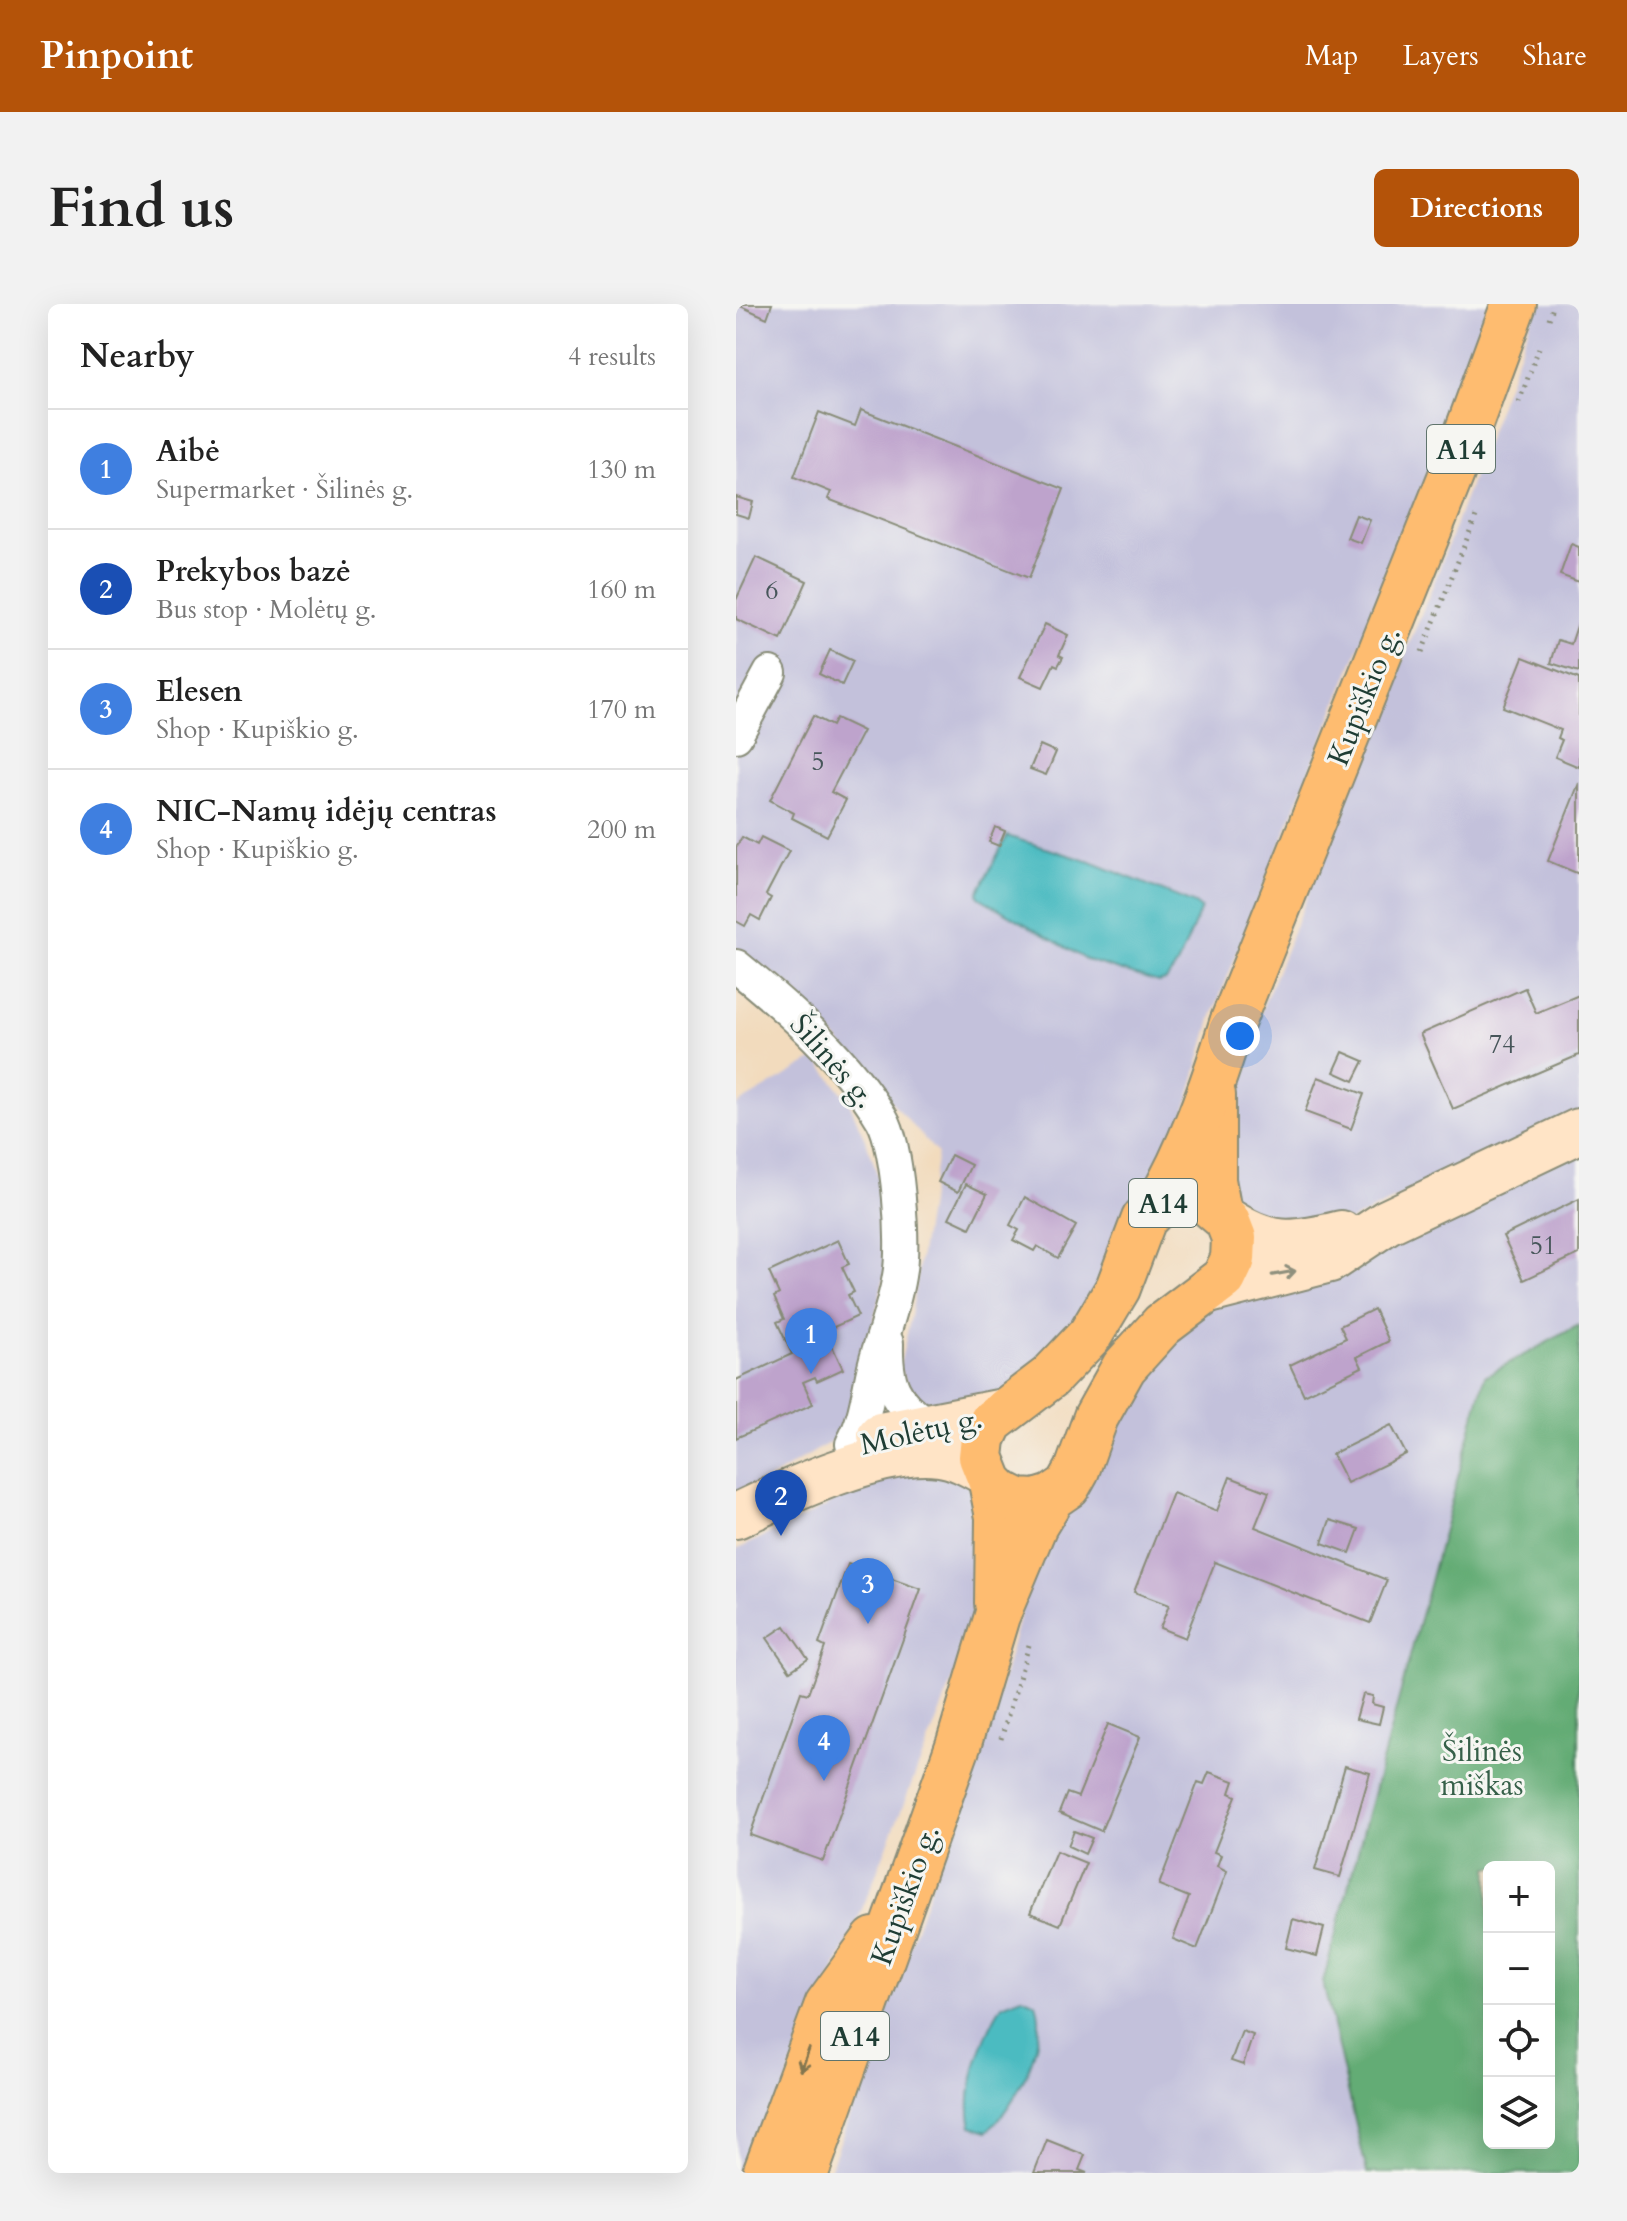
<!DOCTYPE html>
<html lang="en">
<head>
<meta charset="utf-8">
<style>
  :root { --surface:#fff; --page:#f2f2f2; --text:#222; --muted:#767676; --line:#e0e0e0; --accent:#b45309 }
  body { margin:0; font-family:Cardo,serif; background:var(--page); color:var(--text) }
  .controls { position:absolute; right:24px; bottom:24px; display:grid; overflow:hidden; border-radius:12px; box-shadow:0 8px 32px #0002 }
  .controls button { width:72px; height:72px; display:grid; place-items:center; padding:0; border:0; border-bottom:2px solid var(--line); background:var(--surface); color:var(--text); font:40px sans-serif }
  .you { position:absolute; left:504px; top:732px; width:28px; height:28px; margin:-20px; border:6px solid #fff; border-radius:50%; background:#1a73e8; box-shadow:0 0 0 12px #1a73e833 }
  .badge { display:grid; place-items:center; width:52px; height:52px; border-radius:50%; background:var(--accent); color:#fff; font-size:26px; font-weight:700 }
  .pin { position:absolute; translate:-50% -66px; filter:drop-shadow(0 2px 4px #0008) }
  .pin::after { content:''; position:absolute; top:42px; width:28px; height:24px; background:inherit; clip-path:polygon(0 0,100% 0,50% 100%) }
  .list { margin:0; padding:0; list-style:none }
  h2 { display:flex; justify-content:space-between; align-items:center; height:104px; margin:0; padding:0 32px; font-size:34px }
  h2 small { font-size:26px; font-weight:400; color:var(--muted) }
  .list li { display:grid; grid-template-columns:52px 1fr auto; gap:24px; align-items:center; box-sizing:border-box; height:120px; padding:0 32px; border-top:2px solid var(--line) }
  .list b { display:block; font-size:30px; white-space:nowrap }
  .list p { margin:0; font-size:26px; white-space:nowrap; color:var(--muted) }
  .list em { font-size:26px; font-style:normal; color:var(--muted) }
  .icon { flex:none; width:44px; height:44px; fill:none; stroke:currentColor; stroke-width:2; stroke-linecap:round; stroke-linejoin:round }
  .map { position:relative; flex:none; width:843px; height:1869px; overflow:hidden; border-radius:12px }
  header { display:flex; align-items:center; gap:48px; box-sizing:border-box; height:112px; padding:0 40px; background:var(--accent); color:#fff }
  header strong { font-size:38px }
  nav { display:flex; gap:44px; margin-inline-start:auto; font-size:28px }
  .intro { display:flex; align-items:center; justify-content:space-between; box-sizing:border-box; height:192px; padding:0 48px }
  h1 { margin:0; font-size:56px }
  .button { padding:20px 36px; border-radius:12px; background:var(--accent); color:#fff; font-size:28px; font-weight:700 }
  main { display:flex; gap:48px; padding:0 48px }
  aside { flex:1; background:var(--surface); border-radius:12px; box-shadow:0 8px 32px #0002 }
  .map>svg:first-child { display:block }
  .industrial { fill:#c3c1db }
  .forest { fill:#63ac74; stroke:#417454; stroke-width:2; fill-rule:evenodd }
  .water { fill:#4cbbc1; stroke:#367c7a; stroke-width:2 }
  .building { fill:#bea3cc }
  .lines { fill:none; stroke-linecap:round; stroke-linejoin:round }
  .street-casing { stroke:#888c78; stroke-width:36 }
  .secondary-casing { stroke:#888c78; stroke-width:48 }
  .highway-casing { stroke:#888c78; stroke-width:48 }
  .path { stroke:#888c78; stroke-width:5; stroke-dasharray:2 6; stroke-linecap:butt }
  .street { stroke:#fff; stroke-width:32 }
  .secondary { stroke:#ffe4c6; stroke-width:44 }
  .highway { stroke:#febc70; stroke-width:44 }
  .oneway { stroke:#8f907d }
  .oneway2 { stroke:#83764f }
  .labels { text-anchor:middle; stroke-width:6; stroke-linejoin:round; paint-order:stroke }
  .number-label { font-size:26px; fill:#47565a }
  .shield { fill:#f6f6f2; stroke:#60746d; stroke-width:2 }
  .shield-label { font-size:28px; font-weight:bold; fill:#1f3d34 }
  .street-label { font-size:30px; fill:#1f3d34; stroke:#f6f6f2 }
  .park-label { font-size:30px; fill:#366049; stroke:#f6f6f2 }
</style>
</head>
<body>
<header>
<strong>Pinpoint</strong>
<nav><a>Map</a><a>Layers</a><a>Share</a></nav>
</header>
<div class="intro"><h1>Find us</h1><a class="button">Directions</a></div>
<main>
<aside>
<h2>Nearby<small>4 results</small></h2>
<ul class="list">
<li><span class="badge" style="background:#3f7fe0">1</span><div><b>Aibė</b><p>Supermarket · Šilinės g.</p></div><em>130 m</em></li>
<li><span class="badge" style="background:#1a4fb4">2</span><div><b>Prekybos bazė</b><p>Bus stop · Molėtų g.</p></div><em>160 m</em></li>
<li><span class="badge" style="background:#3f7fe0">3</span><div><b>Elesen</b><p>Shop · Kupiškio g.</p></div><em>170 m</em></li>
<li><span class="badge" style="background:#3f7fe0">4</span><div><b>NIC-Namų idėjų centras</b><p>Shop · Kupiškio g.</p></div><em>200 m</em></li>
</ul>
</aside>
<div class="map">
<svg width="843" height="1869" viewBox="0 0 843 1869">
  <rect width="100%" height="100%" fill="#f6f6f2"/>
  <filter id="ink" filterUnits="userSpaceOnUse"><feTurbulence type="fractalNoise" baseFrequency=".0125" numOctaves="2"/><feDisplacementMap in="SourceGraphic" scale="16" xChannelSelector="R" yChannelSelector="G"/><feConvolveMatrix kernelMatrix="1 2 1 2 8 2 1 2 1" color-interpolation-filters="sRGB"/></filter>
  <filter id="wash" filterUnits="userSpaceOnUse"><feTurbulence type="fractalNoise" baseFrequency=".006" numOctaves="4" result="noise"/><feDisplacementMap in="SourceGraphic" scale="32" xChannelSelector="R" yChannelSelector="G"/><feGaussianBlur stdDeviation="1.8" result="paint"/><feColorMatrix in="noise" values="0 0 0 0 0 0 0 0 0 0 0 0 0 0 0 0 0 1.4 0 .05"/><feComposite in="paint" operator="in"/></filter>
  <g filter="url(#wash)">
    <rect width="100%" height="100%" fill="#f2dbbd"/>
    <g class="industrial">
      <path d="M0,0H754L700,150L476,712L432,867L365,991L266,1090L194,1103L179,1094L163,1064L175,1012L201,849L52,680L0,644Z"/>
      <path d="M801,0H843V808L607,920L541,927L495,892V804L509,747L701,271Z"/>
      <path d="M80,754L113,798L135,850L148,893L154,949L111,1128L0,1195V801Z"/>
      <path d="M843,847V1021L749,1072L587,1678L631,1869H93L261,1397L299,1254L371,1119L458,1012Z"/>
      <path d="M160,1164L227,1176L241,1193L251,1242L239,1320L121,1618L67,1732L18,1869H0V1246L89,1203L134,1173Z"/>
    </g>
    <path class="forest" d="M843,1021V1869H631L587,1678L749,1072ZM753,1563H813V1839H753Z"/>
    <g class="water">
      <path d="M271,532L355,558L459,600L465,605L441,661L430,676L422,678L351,656L243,593L242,589Z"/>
      <path d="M286,1693L300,1699C313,1738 280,1800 252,1827L236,1822C227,1784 247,1733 266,1701Z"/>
    </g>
    <g id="blocks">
      <g class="building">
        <path d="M0,0H36L31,14Z"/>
        <path d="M125,106L328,185L293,274L92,195L95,188L58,173L83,108L119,122Z"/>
        <path d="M0,193L17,198L13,214L0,210Z"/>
        <path d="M620,211L634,216L625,239L611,234Z"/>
        <path d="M835,240L843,243V278L824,271Z"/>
        <path d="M20,253L71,277L45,336L0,315V296Z"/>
        <path d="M843,316V368L815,359L822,336L835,340Z"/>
        <path d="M309,320L332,331L323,351L327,353L322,362L318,360L307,383L284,373Z"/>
        <path d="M94,346L117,357L106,381L83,370Z"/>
        <path d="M787,353L843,375V463L819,453L826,436L822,434L825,426L767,403Z"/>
        <path d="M77,412L96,422L100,414L127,427L95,488L110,496L91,532L56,514L58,509L34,496Z"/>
        <path d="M304,441L320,448L310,471L294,465Z"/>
        <path d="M843,479V570L812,557Z"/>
        <path d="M259,523L269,527L263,542L253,538Z"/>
        <path d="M6,533L21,541L25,533L53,547L30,591L35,594L24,616L15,611L9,622L0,617V543Z"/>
        <path d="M789,684L800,709L843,691V751L717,805L684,730Z"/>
        <path d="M607,748L628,757L618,777L598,768Z"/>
        <path d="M582,773L628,790L615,825L569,808Z"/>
        <path d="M215,851L235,861L222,888L202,878Z"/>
        <path d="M230,880L251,890L234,924L213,914Z"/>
        <path d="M289,893L340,922L322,954L301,942L298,947L277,936L283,926L274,921Z"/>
        <path d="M843,895V950L788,976L767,932Z"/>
        <path d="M102,936L113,960L106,963L118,988L112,991L122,1012L89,1027L107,1065L81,1077L79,1073L67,1078L77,1100L0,1134V1076L56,1050L41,1018L48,1015L38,993L43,990L33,968Z"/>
        <path d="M638,1005L653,1037L621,1053L626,1063L568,1091L554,1061L610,1034L604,1022Z"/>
        <path d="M655,1121L670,1150L611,1179L596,1150Z"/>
        <path d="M494,1173L533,1188L519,1223L651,1276L634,1319L479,1258L449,1334L424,1324L433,1301L398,1288L437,1189L481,1207Z"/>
        <path d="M594,1216L623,1225L614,1249L586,1239Z"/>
        <path d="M112,1260L185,1285L87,1557L14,1531L65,1388L72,1390L89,1343L83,1340Z"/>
        <path d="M49,1322L72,1355L54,1367L31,1334Z"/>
        <path d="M627,1390L637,1392L636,1400L647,1403L643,1420L620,1415Z"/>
        <path d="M372,1420L404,1433L365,1527L323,1509L331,1489L342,1493Z"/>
        <path d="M609,1462L634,1469L604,1573L579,1566Z"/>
        <path d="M473,1468L498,1477L494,1489L500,1492L478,1548L485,1551L481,1562L491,1567L461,1645L437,1635L453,1593L423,1581L462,1478L468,1480Z"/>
        <path d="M338,1527L356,1534L349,1550L332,1542Z"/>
        <path d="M320,1547L350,1559L324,1621L294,1609Z"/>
        <path d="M557,1615L588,1624L581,1652L550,1644Z"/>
        <path d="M506,1727L517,1731L507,1761L495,1757Z"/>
        <path d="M311,1836L349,1851L343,1866L351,1869H298Z"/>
      </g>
    </g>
  </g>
  <g filter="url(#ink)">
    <use href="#blocks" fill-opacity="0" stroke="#888c78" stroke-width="2"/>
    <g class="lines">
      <defs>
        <g id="street">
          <path d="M0,432L34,369"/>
          <path d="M0,662C54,706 110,755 146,815C162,842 169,941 163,972C159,997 150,1023 142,1048C132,1079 132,1112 116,1140"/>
          <path d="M151,1039C150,1077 157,1099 190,1119"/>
        </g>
        <g id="secondary">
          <path d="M491,916C534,944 557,941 605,929"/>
          <path d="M473,987L594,956L651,918L843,827"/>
          <path d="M144,1131L267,1107"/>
          <path d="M0,1212C50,1188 148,1142 203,1150C220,1152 234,1160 248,1168"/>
        </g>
        <g id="highway">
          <path d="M477,791V876L483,908"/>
          <path d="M421,902C454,847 477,780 496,719L716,169L778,0"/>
          <path d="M255,1178L262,1213L261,1299"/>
          <path d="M29,1869L91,1701L138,1636"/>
          <path d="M70,1869L223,1439L261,1312L299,1221L316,1193L332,1182L341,1166L360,1113L388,1063L426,1021L488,974L497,955L498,934L491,916L471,899L454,894L437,895L421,902L408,915L382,984L354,1031L314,1073L255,1118L247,1135L245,1153L255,1178L266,1189L282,1197L300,1198L316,1193"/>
        </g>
      </defs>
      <use href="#street" class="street-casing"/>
      <use href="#secondary" class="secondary-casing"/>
      <use href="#highway" class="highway-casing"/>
      <g class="path">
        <path d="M813,15L818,0"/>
        <path d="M783,98L803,44"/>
        <path d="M686,348L740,212"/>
        <path d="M265,1435L293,1341"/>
      </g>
      <use href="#street" class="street"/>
      <use href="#secondary" class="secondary"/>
      <use href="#highway" class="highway"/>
    </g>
    <defs><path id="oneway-shaft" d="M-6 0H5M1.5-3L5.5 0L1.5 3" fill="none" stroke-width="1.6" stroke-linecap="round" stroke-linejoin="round" transform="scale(2)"/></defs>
    <use class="oneway" href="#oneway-shaft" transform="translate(548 969) rotate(-10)"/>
    <use class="oneway2" href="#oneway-shaft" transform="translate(69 1756) rotate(110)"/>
  </g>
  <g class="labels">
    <g class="number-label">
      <text x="36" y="295">6</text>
      <text x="82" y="466">5</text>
      <text x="766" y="749">74</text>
      <text x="807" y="950">51</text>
    </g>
    <g class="shield">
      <rect x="691" y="121" width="68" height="48" rx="6"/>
      <rect x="393" y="875" width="68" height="48" rx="6"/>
      <rect x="85" y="1708" width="68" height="48" rx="6"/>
    </g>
    <g class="shield-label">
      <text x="725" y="155">A14</text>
      <text x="427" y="909">A14</text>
      <text x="119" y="1742">A14</text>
    </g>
    <g class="street-label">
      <text transform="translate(628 392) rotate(-68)" y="10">Kupiškio g.</text>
      <text transform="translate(97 757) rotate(49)" y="10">Šilinės g.</text>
      <text transform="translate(185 1127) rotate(-13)" y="10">Molėtų g.</text>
      <text transform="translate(169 1591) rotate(-70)" y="10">Kupiškio g.</text>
    </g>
    <g class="park-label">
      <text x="746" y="1457">Šilinės<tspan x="746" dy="34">miškas</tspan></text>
    </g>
  </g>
</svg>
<div class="controls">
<button>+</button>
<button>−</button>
<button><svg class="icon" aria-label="locate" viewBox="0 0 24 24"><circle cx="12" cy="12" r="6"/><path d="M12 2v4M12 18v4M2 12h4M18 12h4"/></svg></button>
<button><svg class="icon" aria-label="layers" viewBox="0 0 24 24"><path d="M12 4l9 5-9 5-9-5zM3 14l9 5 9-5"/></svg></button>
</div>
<div class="you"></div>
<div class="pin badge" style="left:75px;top:1070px;background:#3f7fe0">1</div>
<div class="pin badge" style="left:45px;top:1232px;background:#1a4fb4">2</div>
<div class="pin badge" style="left:132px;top:1320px;background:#3f7fe0">3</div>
<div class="pin badge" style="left:88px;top:1477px;background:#3f7fe0">4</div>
</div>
</main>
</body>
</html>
